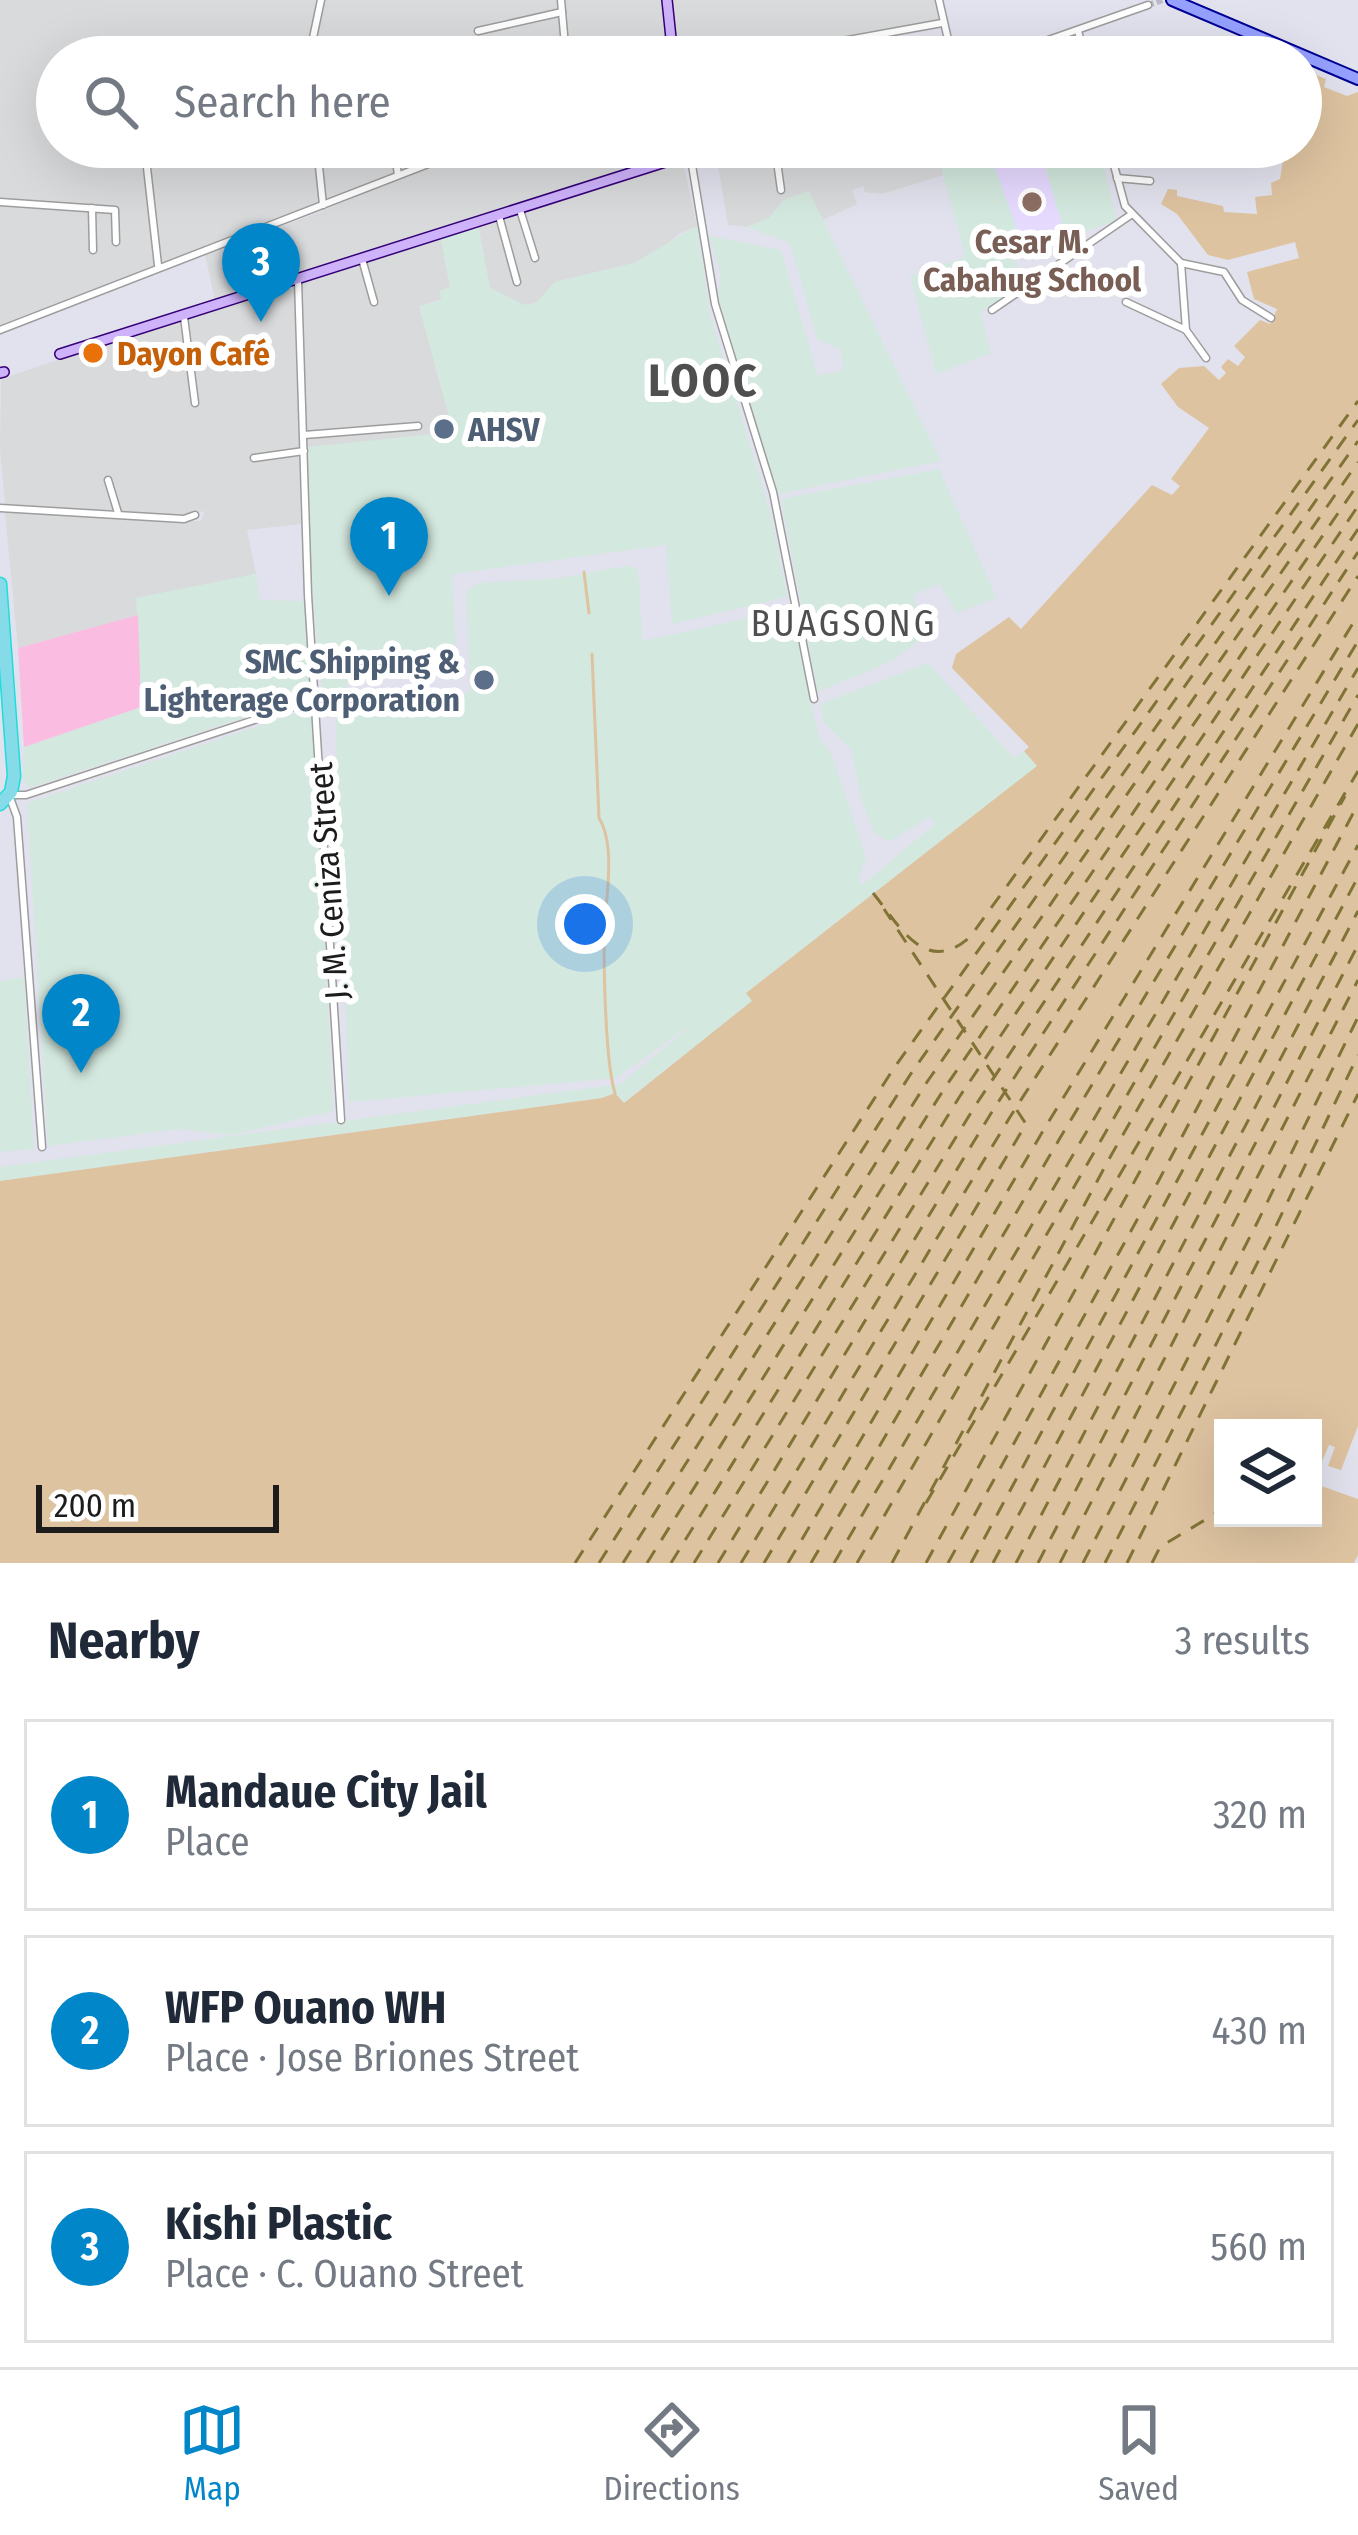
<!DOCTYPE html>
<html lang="en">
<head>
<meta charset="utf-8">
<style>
  :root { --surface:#fff; --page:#f6f6f7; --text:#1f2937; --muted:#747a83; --line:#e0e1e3; --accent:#0086c9 }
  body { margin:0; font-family:"Fira Sans Condensed",sans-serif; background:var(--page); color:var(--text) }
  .controls { position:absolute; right:36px; bottom:36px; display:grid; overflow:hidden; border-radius:0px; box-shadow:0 12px 48px #0002 }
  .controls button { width:108px; height:108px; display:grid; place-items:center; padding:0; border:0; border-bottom:3px solid var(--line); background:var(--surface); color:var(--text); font:60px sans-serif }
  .scale { position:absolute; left:36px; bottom:30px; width:243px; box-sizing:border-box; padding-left:12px; border:6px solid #1c1c1c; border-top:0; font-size:33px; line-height:42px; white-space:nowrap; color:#1c1c1c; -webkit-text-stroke:9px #fff; paint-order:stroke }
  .you { position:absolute; left:585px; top:924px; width:42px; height:42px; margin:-30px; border:9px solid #fff; border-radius:50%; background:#1a73e8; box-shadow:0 0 0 18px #1a73e833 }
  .badge { display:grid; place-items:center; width:78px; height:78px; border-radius:50%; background:var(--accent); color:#fff; font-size:39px; font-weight:700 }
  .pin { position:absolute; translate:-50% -99px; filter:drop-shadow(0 3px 6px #0008) }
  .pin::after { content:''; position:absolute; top:63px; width:42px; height:36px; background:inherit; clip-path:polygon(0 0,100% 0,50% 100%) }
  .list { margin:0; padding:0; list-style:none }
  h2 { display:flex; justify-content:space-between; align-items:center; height:156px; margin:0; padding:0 48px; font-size:51px }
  h2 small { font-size:39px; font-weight:400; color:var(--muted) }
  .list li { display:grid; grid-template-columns:78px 1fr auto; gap:36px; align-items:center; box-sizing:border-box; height:192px; margin:0 24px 24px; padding:0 24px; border:3px solid var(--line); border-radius:0px }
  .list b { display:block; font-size:45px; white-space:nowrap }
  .list p { margin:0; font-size:39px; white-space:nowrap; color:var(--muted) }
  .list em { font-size:39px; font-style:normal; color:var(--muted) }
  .icon { flex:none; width:66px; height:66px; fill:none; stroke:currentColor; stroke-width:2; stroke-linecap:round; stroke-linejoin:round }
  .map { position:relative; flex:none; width:1358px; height:1563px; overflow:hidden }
  .search { position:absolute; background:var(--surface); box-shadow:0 12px 48px #0002; left:36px; right:36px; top:36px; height:132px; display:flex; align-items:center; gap:30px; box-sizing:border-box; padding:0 42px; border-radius:66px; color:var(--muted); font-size:45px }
  .sheet { height:804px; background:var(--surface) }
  nav { display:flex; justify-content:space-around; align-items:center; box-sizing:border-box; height:168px; border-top:3px solid var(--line); background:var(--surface); font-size:33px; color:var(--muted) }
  nav a { display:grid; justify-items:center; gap:6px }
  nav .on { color:var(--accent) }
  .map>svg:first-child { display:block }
  .residential { fill:#d9dadb }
  .industrial { fill:#d3e8de }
  .education { fill:#e6daff }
  .park { fill:#fbbce1 }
  .water { fill:#dec3a0; fill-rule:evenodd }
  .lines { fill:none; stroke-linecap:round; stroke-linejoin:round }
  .stream { stroke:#dec3a0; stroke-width:3 }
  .ferry { stroke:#807336; stroke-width:3; stroke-dasharray:15 12; stroke-linecap:butt }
  .street-tunnel { stroke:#babac4; stroke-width:6; stroke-dasharray:6 3; stroke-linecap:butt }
  .street-casing { stroke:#9d9d9d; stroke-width:9 }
  .secondary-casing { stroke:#350176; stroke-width:12 }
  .primary-casing { stroke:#000095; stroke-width:14 }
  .highway-casing { stroke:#1edddb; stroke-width:15 }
  .street { stroke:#fff; stroke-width:6 }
  .secondary { stroke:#ceb3fb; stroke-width:9 }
  .primary { stroke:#96a1ff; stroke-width:10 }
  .highway { stroke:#86dbe9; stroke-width:12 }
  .education-dot { fill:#8d6e63; stroke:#fff; stroke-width:4.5 }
  .food-dot { fill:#e8710a; stroke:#fff; stroke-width:4.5 }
  .service-dot { fill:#5c6f8a; stroke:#fff; stroke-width:4.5 }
  .labels { text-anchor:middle; stroke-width:12; stroke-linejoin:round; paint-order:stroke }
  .education-label { font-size:33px; font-weight:bold; fill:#785e54; stroke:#fff }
  .food-label { font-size:33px; font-weight:bold; fill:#c56008; stroke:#fff; text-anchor:start }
  .service-label { font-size:33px; font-weight:bold; fill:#4e5e75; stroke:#fff; text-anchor:start }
  .street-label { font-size:33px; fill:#1c1c1c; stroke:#fff }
  .neighbourhood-label { font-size:36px; letter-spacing:3px; fill:#4f4f4f; stroke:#fff }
  .district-label { font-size:45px; font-weight:bold; letter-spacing:3px; fill:#4f4f4f; stroke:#fff }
</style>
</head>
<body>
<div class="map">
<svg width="1358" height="1563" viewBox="0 0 1358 1563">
  <rect width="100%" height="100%" fill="#e2e2ee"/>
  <g class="residential">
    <path d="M0,0H661L667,57H57V147H460L0,325Z"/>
    <path d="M670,0H936L939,22L764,57H675Z"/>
    <path d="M471,147H619L624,169L215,301L205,255L320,212Z"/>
    <path d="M732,147H936L944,175L882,194L865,192L863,186L852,190L857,204L823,220L808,191L784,200L769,218L747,227L728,225L716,152Z"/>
    <path d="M683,162L697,226L679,234L659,251L634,263L555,282L536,303L524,305L490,288L478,225Z"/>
    <path d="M441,239L450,287L442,299L420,306L454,433L308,447L300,284Z"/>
    <path d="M294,288L301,524L247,530L256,574L137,598L138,615L18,648L5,513L100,512L155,520L201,521L205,511L183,516L5,504L0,449L1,379L128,336Z"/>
  </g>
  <g class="industrial">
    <path d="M936,147H991L1020,237L1004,241L1027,282L980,312L991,353L936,374L910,276L965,257Z"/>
    <path d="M1039,147H1099L1117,221L1066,238Z"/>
    <path d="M809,191L941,461L778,494L718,299L721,273L709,236L781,250L818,376L844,370L840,349L817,339L790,243L747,227L769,218L784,200Z"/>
    <path d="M478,225L490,288L524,305L536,303L555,282L634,263L697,226L710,314L771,514L787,597L672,624L666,545L452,574L457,666L349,676L345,690L322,693L311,574L308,447L453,432L419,306L441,300L440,291L450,287L441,239Z"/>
    <path d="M939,469L997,598L956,613L940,584L913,595L926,635L892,661L818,692L781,499Z"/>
    <path d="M627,566L636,568L639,577L642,641L790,609L819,736L833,758L866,858L859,878L861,886L935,824L929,817L889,842L874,832L861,799L851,749L824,723L820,704L928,663L1014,758L1024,751L1038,766L747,992L753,1001L623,1103L615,1093L602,1098L0,1181V1167L620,1084L701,1018L616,1078L349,1102L335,705L470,693L466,592L478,583L559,578Z"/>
    <path d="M256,574L260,600L305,601L310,696L29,788L23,779L24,747L141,707L136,598Z"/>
    <path d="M313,708L333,1111L232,1135L178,1129L48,1146L27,803Z"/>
    <path d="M24,977L34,1149L0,1152V981Z"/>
  </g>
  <path class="education" d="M1018,147H1039L1066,238L1026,254L995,168L1021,160Z"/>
  <path class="park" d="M138,615L141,707L24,747L18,648Z"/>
  <path class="water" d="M1301,69L1326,79L1324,87L1347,96L1358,92V1426L1341,1470L1328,1466L1335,1447L1329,1445L1313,1483L1358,1499V1555L1354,1563H0V1181L602,1098L615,1093L624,1103L752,1001L746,993L1037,766L1024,751L1029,747L952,668L956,654L1009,617L1021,629L1152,485L1172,495L1180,486L1171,479L1209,428L1178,407L1161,384L1179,368L1204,366L1219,380L1226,373L1221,367L1228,359L1238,366L1245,357L1234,346L1260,320L1270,324L1277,309L1254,299L1247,272L1299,258L1295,242L1228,260L1208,255L1177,214L1161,204L1168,189L1177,190V196L1223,206L1224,212L1257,214L1255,197L1272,195L1271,183L1280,179L1283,160L1259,149L1301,147ZM1223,1428H1313V1518H1223Z"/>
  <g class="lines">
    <g class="stream">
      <path d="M584,572L589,613"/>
      <path d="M592,654L599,818C615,844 607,892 605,921C603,958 605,1061 615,1093"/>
    </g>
    <g class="ferry">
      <path d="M873,893C899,925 925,977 970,937L1358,401"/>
      <path d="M926,1503L1358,771"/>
      <path d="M575,1563L894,1068L1358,420"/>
      <path d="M599,1563L910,1075L1358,441"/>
      <path d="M623,1563L927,1082L1358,462"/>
      <path d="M647,1563L944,1089L1358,484"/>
      <path d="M671,1563L960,1096L1358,506"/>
      <path d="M694,1563L977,1103L1358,529"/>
      <path d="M718,1563L993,1110L1358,552"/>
      <path d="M741,1563L1010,1117L1358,576"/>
      <path d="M764,1563L1026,1124L884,909"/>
      <path d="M788,1563L1043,1131L1358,615"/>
      <path d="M811,1563L1060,1138L1358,641"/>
      <path d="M834,1563L1358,668"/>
      <path d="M857,1563L1358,695"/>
      <path d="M892,1563L1109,1159L1358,724"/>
      <path d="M926,1563L1345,796"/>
      <path d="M948,1563L1159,1180L1358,804"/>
      <path d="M971,1563L1358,845"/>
      <path d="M993,1563L1358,877"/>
      <path d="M1016,1563L1358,911"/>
      <path d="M1038,1563L1358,945"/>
      <path d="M1060,1563L1358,980"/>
      <path d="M1083,1563L1258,1221L1358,1017"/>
      <path d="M1105,1563L1275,1228L1358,1055"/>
      <path d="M1127,1563L1358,1094"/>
      <path d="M1152,1563L1160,1547L1223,1509"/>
    </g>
    <path class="street-tunnel" d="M1148,5L1163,0"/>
    <defs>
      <g id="street">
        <path d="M561,0L566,57"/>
        <path d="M939,0L952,57"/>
        <path d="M478,31L562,12"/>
        <path d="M1078,31L1085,57"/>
        <path d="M629,43L631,57"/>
        <path d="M417,44L421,57"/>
        <path d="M309,57L321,0"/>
        <path d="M754,57L942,23"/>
        <path d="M1000,57L1148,5"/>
        <path d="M317,147L323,205"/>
        <path d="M394,147L398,175"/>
        <path d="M436,147L438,161"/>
        <path d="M710,147L690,153L715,304L773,492L814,699"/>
        <path d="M775,147L781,190"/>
        <path d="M1109,147L1125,206L1181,263L1186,330L1206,358"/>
        <path d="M145,150L158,265"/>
        <path d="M1117,178L1150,181"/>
        <path d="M0,202L115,210L116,242"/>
        <path d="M92,208L93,250"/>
        <path d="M520,210L535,258"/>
        <path d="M499,216L517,282"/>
        <path d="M362,259L374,302"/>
        <path d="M1181,263L1224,272L1242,300L1271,318"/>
        <path d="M298,281L308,595L341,1120"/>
        <path d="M1126,302L1186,330"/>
        <path d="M992,310L1132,214"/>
        <path d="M184,317L195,403"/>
        <path d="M0,330L472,147"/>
        <path d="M304,435L418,426"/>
        <path d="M254,458L304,451"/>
        <path d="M108,480L118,513"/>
        <path d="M0,508L184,519L195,515"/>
        <path d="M9,795L17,817L42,1147"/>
        <path d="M10,795H26L315,700"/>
      </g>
      <g id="secondary">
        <path d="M667,0L673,57"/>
        <path d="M60,354L681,157L690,153L689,147"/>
        <path d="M0,373L4,372"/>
      </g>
      <path id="primary" d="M1172,0L1358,79"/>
      <path id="highway" d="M0,584L14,776L11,792L0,804"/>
    </defs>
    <use href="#street" class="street-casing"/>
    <use href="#secondary" class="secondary-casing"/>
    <use href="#primary" class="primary-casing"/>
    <use href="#highway" class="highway-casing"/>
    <use href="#street" class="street"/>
    <use href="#secondary" class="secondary"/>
    <use href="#primary" class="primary"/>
    <use href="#highway" class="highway"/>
  </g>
  <circle class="education-dot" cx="1032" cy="202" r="12"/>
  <circle class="food-dot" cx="93" cy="353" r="12"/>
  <g class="service-dot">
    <circle cx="444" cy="429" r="12"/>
    <circle cx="484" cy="680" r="12"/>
  </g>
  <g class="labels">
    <g class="education-label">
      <text x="1032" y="253">Cesar M.<tspan x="1032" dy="38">Cabahug School</tspan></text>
    </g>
    <g class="food-label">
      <text x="117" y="365">Dayon Café</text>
    </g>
    <g class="service-label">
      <text x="468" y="441">AHSV</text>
      <text x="460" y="673" text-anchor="end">SMC Shipping &amp;<tspan x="460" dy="38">Lighterage Corporation</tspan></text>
    </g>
    <g class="street-label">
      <text transform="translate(328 881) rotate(-94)" y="12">J. M. Ceniza Street</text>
    </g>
    <g class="neighbourhood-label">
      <text x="844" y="636">BUAGSONG</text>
    </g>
    <g class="district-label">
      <text x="704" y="396">LOOC</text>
    </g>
  </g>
</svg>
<div class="controls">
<button><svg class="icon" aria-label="layers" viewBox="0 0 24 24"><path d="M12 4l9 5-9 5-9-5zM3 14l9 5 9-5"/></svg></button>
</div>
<div class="scale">200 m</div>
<div class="you"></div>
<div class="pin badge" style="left:389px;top:596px">1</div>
<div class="pin badge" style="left:81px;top:1073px">2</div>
<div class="pin badge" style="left:261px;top:322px">3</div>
<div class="search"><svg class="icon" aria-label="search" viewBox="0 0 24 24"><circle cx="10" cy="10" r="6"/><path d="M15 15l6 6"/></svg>Search here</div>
</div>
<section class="sheet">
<h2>Nearby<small>3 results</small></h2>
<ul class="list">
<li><span class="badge">1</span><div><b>Mandaue City Jail</b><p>Place</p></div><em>320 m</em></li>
<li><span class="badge">2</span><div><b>WFP Ouano WH</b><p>Place · Jose Briones Street</p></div><em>430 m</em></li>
<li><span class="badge">3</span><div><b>Kishi Plastic</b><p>Place · C. Ouano Street</p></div><em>560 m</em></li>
</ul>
</section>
<nav>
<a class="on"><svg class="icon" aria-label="map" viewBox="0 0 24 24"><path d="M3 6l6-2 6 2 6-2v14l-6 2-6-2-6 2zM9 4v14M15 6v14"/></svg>Map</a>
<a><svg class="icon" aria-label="directions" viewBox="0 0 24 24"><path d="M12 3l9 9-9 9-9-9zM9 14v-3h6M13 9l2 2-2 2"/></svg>Directions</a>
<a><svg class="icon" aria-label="saved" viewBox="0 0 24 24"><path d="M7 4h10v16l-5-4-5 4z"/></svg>Saved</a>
</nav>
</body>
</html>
